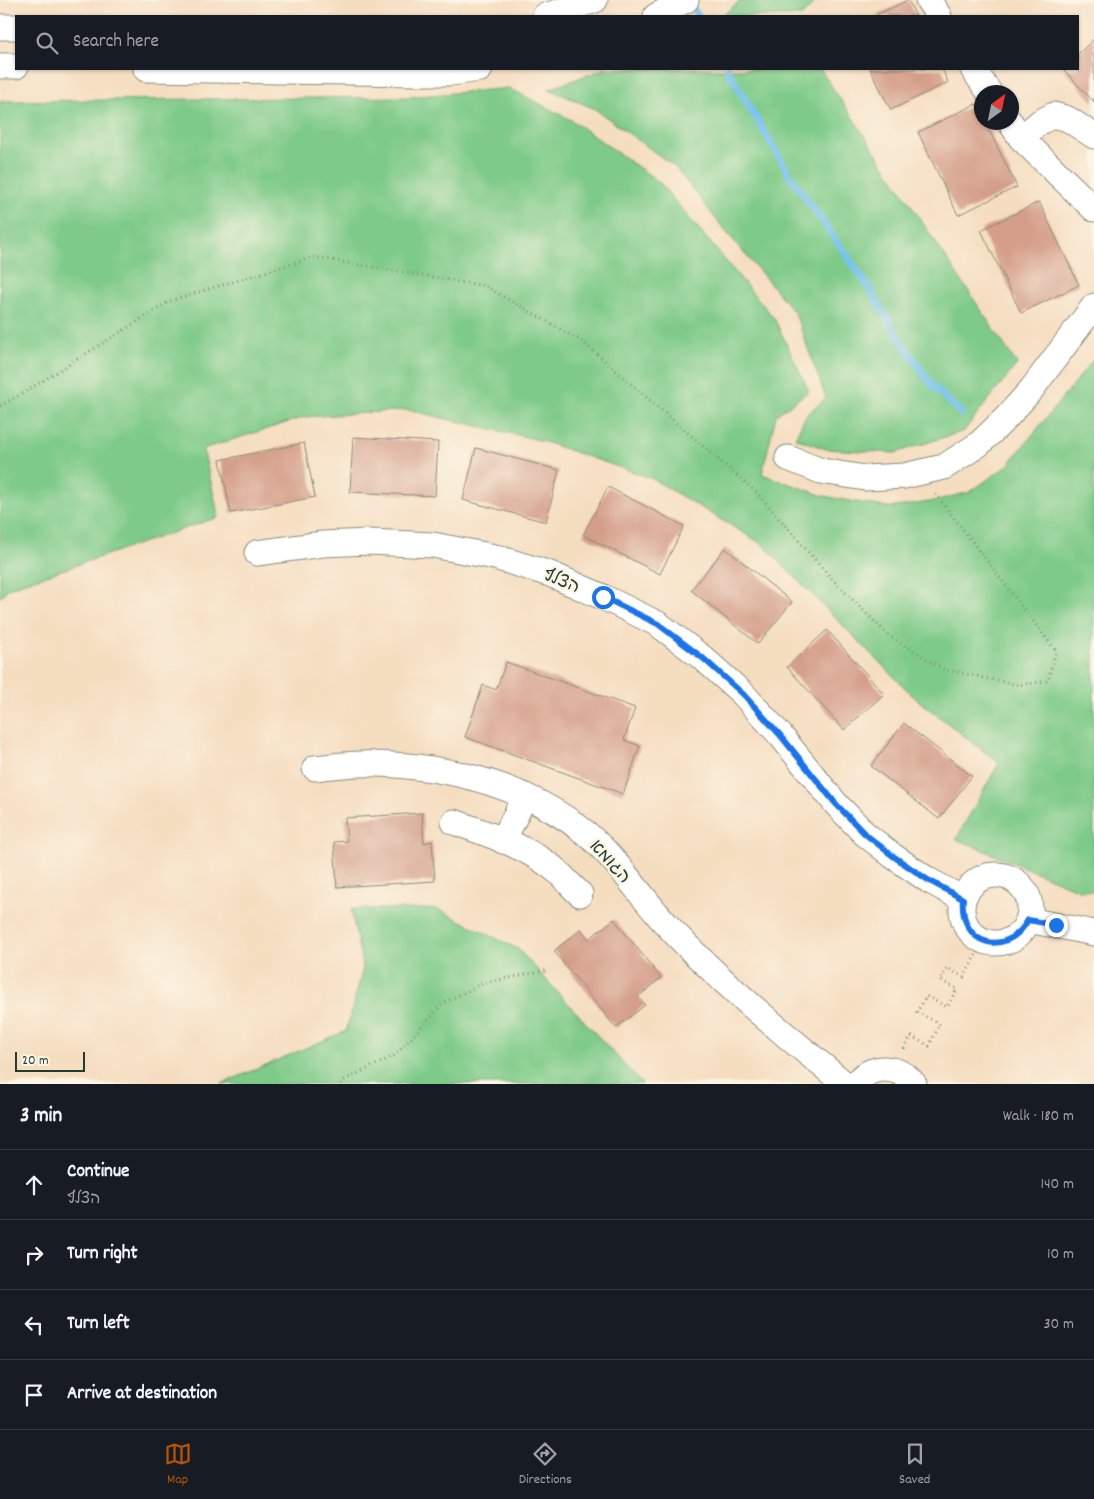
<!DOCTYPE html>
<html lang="en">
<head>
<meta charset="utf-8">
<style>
  :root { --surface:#171b24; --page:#20242c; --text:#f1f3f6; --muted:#9ea1a6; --line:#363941; --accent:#b45309 }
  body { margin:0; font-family:Dekko,"Playpen Sans Hebrew",sans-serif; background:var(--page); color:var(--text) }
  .compass { position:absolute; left:974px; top:85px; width:45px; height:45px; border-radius:50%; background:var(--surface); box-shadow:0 1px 4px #0004; rotate:33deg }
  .scale { position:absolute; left:15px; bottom:12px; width:70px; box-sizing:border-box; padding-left:5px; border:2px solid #1f3d34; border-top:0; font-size:14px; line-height:18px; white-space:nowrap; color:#1f3d34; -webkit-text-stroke:4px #fcf5e5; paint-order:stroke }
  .stop { position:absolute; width:15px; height:15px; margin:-11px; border:4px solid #1a73e8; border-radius:50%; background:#fff }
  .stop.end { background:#1a73e8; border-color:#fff; box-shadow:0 1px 5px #0008 }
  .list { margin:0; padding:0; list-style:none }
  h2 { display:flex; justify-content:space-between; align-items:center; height:65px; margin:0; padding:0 20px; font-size:21px }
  h2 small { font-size:16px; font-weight:400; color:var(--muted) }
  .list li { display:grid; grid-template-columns:32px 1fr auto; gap:15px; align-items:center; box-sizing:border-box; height:70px; padding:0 20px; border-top:1px solid var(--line) }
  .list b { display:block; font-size:19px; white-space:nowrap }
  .list p { margin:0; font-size:16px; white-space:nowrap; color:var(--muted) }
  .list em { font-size:16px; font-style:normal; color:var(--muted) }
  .icon { flex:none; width:28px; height:28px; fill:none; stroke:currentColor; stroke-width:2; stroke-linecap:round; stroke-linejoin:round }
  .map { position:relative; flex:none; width:1094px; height:1084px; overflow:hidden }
  .search { position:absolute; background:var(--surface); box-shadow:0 1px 4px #0004; left:15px; right:15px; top:15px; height:55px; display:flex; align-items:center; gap:12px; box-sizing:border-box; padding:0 18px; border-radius:0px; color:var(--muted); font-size:19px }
  .sheet { height:345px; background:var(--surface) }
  nav { display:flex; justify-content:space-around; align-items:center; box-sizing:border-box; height:70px; border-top:1px solid var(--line); background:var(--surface); font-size:14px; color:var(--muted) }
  nav a { display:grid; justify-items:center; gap:2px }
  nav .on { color:var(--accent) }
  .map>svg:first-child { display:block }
  .green { fill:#7eca88; stroke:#4e845e }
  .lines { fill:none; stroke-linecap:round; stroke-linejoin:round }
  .stream { stroke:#74c2ef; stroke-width:7 }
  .building { fill:#d49e89 }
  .minor-casing { stroke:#8a8d7a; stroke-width:27 }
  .path { stroke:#8a8d7a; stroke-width:3; stroke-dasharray:1 4; stroke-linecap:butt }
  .minor { stroke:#fff; stroke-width:25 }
  .route { stroke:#1a73e8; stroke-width:6 }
  .labels { text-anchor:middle; stroke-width:4.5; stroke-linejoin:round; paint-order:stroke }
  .street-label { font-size:18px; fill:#1f3d34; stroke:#fcf5e5 }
</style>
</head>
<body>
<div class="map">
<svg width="1094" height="1084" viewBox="0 0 1094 1084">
  <rect width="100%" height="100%" fill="#fcf5e5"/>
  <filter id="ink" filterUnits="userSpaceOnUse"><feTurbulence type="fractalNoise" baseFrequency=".02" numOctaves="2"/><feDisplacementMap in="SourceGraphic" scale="10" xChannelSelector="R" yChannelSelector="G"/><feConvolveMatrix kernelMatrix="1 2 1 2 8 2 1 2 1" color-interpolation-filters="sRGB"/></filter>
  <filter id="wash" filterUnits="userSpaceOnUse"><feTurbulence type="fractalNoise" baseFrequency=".0096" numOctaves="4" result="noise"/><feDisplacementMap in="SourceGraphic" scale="20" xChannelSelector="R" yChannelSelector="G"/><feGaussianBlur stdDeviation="1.12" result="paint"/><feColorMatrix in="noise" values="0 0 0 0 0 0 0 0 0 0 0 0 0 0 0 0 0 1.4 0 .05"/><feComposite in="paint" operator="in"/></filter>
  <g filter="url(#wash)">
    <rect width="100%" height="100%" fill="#f5ddc0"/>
    <g class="green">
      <path d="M741,0H817L802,16H722Z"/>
      <path d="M604,69H820L1017,364L964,431L895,453L826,449L795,438L806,415L826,398L795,313L728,234L675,167L595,109L549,89Z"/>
      <path d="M509,88L571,120L658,181L774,318L809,391L776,415L762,474L824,496L889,508L929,502L970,492L1008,465L1094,359V891L1079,890L956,839L999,763L915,698L762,544L651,478L539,440L408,410L305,417L203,449L219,517L8,588L0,598V101L409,97Z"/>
      <path d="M351,909H437L518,949L642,1084H221L346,1031L363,969Z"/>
    </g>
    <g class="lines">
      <g class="stream">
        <path d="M690,3L698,16"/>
        <path d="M727,69L789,174L864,280L901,341L931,384L962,414"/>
      </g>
    </g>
    <g id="blocks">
      <g class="building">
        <path d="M908,0L916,16H874Z"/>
        <path d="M1094,39V102L1063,69H1078V54Z"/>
        <path d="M870,69H942L948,82L891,110Z"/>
        <path d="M976,104L982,115V122H985L1017,187L958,215L918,132Z"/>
        <path d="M1039,202L1079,285L1021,313L981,230Z"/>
        <path d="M353,437L438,442L435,496L350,492Z"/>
        <path d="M304,443L315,497L231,513L220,460Z"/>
        <path d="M476,448L559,470L546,522L463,500Z"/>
        <path d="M608,487L684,526L660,574L583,535Z"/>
        <path d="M725,548L792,602L758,644L691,590Z"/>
        <path d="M827,630L884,694L844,730L787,667Z"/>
        <path d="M506,662L635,708L624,740L640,746L623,794L465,737L483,685L496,690Z"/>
        <path d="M904,723L972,776L939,819L871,766Z"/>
        <path d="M422,813L424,843L432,841L435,881L337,887L334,842L347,841L345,818Z"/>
        <path d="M614,919L661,978L638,997L645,1005L616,1028L554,951L581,929L589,939Z"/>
      </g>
    </g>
  </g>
  <g filter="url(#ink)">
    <use href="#blocks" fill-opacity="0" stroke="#8a8d7a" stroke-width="1"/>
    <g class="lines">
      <defs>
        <g id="minor">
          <path d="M928,0L939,16"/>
          <path d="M545,16L595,0"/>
          <path d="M656,16L686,0"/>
          <path d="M0,27H16"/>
          <path d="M0,66H16"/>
          <path d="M146,69L418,73H451L480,69"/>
          <path d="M973,69L989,92"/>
          <path d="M1010,122L1021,138L1094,209"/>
          <path d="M1021,138L1040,122L1054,115L1068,119L1094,136"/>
          <path d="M788,458L821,471L865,478L904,476L944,467L979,444L1006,418L1031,390L1094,306"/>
          <path d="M257,553L323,544L369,542L433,545L495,557L550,574L603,597L658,624L704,659L743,694L781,736L836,804L865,834L893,856L928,880L963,899"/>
          <path d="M315,768C334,766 355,763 375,764C450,766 528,786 587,834C618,860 640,896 667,925C721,983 784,1034 845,1084"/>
          <path d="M454,822C490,835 529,847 558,872C565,879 572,887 580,894"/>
          <path d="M503,841L525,796"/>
          <circle cx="996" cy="909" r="34"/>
          <path d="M1028,920L1094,933"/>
          <path d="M856,1084C870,1063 900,1065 914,1084"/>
        </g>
      </defs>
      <use href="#minor" class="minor-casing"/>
      <g class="path">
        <path d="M0,406L25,392L170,301L314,257L485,286L583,342L757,493L833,580L888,635L943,669L1018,685L1048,681L1056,651L935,493"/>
        <path d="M904,1049L911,1036L929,1046L940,1024L917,1012L926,996L947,1007L957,989L940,980L947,968L964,977L984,940"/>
        <path d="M341,1084L344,1080L396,1055L442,1004L483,983L549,970"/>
      </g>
      <use href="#minor" class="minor"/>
    </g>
  </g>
  <g class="lines" filter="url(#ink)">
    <path class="route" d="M603,597L658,624L704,659L743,694L781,736L836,804L865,834L893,856L928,880L963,899C959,945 1006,959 1028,920L1056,925"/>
  </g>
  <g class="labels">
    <g class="street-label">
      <text transform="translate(562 580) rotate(22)" y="6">הצלף</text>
      <text transform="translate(611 861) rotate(48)" y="6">הגומא</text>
    </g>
  </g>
</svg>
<svg class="compass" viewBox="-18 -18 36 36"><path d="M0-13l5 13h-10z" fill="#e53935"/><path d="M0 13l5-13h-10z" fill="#9ea1a6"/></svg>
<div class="scale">20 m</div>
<div class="stop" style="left:603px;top:597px"></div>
<div class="stop end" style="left:1056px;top:925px"></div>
<div class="search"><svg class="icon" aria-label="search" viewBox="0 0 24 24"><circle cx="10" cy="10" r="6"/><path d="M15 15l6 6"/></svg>Search here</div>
</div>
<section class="sheet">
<h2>3 min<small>Walk · 180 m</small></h2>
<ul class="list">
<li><svg class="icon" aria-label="ahead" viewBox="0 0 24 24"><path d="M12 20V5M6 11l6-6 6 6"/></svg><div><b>Continue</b><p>הצלף</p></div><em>140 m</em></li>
<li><svg class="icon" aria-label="right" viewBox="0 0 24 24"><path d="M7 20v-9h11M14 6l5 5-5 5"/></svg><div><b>Turn right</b></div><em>10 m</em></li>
<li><svg class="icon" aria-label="left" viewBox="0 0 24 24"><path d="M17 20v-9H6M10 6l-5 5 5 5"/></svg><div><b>Turn left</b></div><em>30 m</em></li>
<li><svg class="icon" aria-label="arrive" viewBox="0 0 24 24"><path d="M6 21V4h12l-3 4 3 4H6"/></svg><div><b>Arrive at destination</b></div></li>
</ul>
</section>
<nav>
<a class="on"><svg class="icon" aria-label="map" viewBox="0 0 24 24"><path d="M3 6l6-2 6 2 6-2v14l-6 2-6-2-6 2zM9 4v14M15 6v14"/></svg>Map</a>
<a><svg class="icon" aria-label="directions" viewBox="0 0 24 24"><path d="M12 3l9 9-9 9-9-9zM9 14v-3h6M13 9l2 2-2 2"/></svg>Directions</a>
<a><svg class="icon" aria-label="saved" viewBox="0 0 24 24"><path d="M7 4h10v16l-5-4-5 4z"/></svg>Saved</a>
</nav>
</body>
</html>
